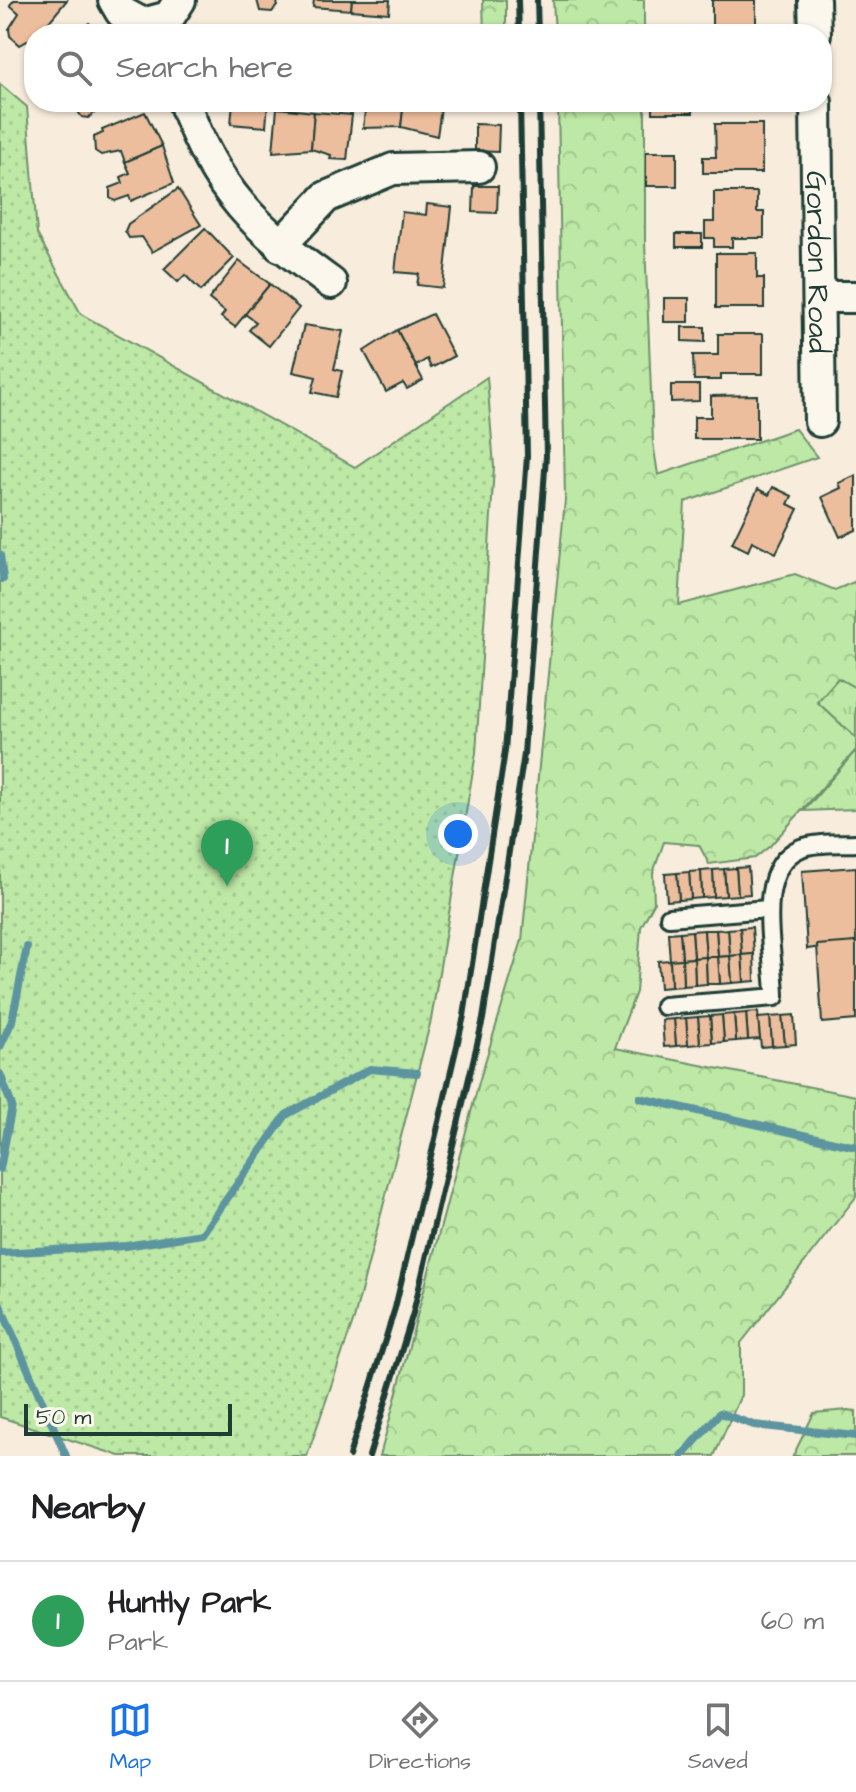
<!DOCTYPE html>
<html lang="en">
<head>
<meta charset="utf-8">
<style>
  :root { --surface:#fff; --page:#f2f2f2; --text:#202124; --muted:#757577; --line:#e0e0e0; --accent:#1a73e8 }
  body { margin:0; font-family:"Architects Daughter",sans-serif; background:var(--page); color:var(--text) }
  .scale { position:absolute; left:24px; bottom:20px; width:208px; box-sizing:border-box; padding-left:8px; border:4px solid #1f3d34; border-top:0; font-size:22px; line-height:28px; white-space:nowrap; color:#1f3d34; -webkit-text-stroke:6px #fbf7ec; paint-order:stroke }
  .you { position:absolute; left:458px; top:834px; width:28px; height:28px; margin:-20px; border:6px solid #fff; border-radius:50%; background:#1a73e8; box-shadow:0 0 0 12px #1a73e833 }
  .badge { display:grid; place-items:center; width:52px; height:52px; border-radius:50%; background:var(--accent); color:#fff; font-size:26px; font-weight:700 }
  .pin { position:absolute; translate:-50% -66px; filter:drop-shadow(0 2px 4px #0008) }
  .pin::after { content:''; position:absolute; top:42px; width:28px; height:24px; background:inherit; clip-path:polygon(0 0,100% 0,50% 100%) }
  .list { margin:0; padding:0; list-style:none }
  h2 { display:flex; justify-content:space-between; align-items:center; height:104px; margin:0; padding:0 32px; font-size:34px }
  h2 small { font-size:26px; font-weight:400; color:var(--muted) }
  .list li { display:grid; grid-template-columns:52px 1fr auto; gap:24px; align-items:center; box-sizing:border-box; height:120px; padding:0 32px; border-top:2px solid var(--line) }
  .list b { display:block; font-size:30px; white-space:nowrap }
  .list p { margin:0; font-size:26px; white-space:nowrap; color:var(--muted) }
  .list em { font-size:26px; font-style:normal; color:var(--muted) }
  .icon { flex:none; width:44px; height:44px; fill:none; stroke:currentColor; stroke-width:2; stroke-linecap:round; stroke-linejoin:round }
  .map { position:relative; flex:none; width:856px; height:1456px; overflow:hidden }
  .search { position:absolute; background:var(--surface); box-shadow:0 2px 6px #0004; left:24px; right:24px; top:24px; height:88px; display:flex; align-items:center; gap:20px; box-sizing:border-box; padding:0 28px; border-radius:32px; color:var(--muted); font-size:30px }
  .sheet { height:224px; background:var(--surface) }
  nav { display:flex; justify-content:space-around; align-items:center; box-sizing:border-box; height:112px; border-top:2px solid var(--line); background:var(--surface); font-size:22px; color:var(--muted) }
  nav a { display:grid; justify-items:center; gap:4px }
  nav .on { color:var(--accent) }
  .map>svg:first-child { display:block }
  .grass { fill:url(#grass-tufts); stroke:#6e926c; stroke-width:2 }
  .forest { fill:url(#forest-crowns); stroke:#6e926c; stroke-width:2 }
  .park { fill:url(#park-dots); stroke:#6e926c; stroke-width:2 }
  .lines { fill:none; stroke-linecap:round; stroke-linejoin:round }
  .stream { stroke:#5c949f; stroke-width:8 }
  .building { fill:#edbe9d; stroke:#1f3d34; stroke-width:2 }
  .lane-casing { stroke:#1f3d34; stroke-width:22 }
  .street-casing { stroke:#1f3d34; stroke-width:36 }
  .lane { stroke:#fbf7ec; stroke-width:16 }
  .street { stroke:#fbf7ec; stroke-width:30 }
  .rail { stroke:#1f3d34; stroke-width:6 }
  .labels { text-anchor:middle; stroke-width:7; stroke-linejoin:round; paint-order:stroke }
  .street-label { font-size:30px; fill:#1f3d34; stroke:#fbf7ec }
</style>
</head>
<body>
<div class="map">
<svg width="856" height="1456" viewBox="0 0 856 1456">
  <defs>
    <pattern id="grass-tufts" width="24" height="20" patternUnits="userSpaceOnUse" patternTransform="scale(2)"><rect width="24" height="20" fill="#bde8a5"/><path d="M3 7l-1-3M5 7V3M7 7l1-3M15 17l-1-3M17 17v-4M19 17l1-3" fill="none" stroke="#a2c88f"/></pattern>
    <pattern id="forest-crowns" width="20" height="18" patternUnits="userSpaceOnUse" patternTransform="scale(2)"><rect width="20" height="18" fill="#bde8a5"/><path d="M2 6a3 3 0 1 1 6 0M12 15a3 3 0 1 1 6 0" fill="none" stroke="#a2c88f"/></pattern>
    <pattern id="park-dots" width="8" height="8" patternUnits="userSpaceOnUse" patternTransform="scale(2)"><rect width="8" height="8" fill="#bde8a5"/><path d="M2 2h.1M6 6h.1" fill="none" stroke="#a2c88f" stroke-width="1.8" stroke-linecap="round"/></pattern>
  </defs>
  <rect width="100%" height="100%" fill="#f8ecdc"/>
  <filter id="ink" filterUnits="userSpaceOnUse"><feTurbulence type="fractalNoise" baseFrequency=".0125" numOctaves="2"/><feDisplacementMap in="SourceGraphic" scale="16" xChannelSelector="R" yChannelSelector="G"/><feConvolveMatrix kernelMatrix="1 2 1 2 8 2 1 2 1" color-interpolation-filters="sRGB"/></filter>
  <g filter="url(#ink)">
    <g class="grass">
      <path d="M838,678L856,688V738L817,702Z"/>
      <path d="M856,750V809L804,811Z"/>
    </g>
    <g class="forest">
      <path d="M483,0H506V34H484Z"/>
      <path d="M553,0H644V34H555Z"/>
      <path d="M558,102H645V242L653,442L658,475L795,429L817,457L685,502L679,605L795,574L835,590L856,581V688L838,678L817,702L856,738V750L770,846L755,858L709,864L699,845L664,842L653,873L654,903L641,927L636,992L615,1048L856,1096V1197L741,1343V1395L714,1456H380L479,1082L522,940L565,500Z"/>
      <path d="M848,1410L856,1411V1456H793L814,1413Z"/>
    </g>
    <path class="park" d="M0,84L27,107L37,234L81,314L355,467L487,377L494,467L476,753L431,1020L354,1319L307,1456H120L0,1417Z"/>
    <g class="lines">
      <g class="stream">
        <path d="M0,555L3,579"/>
        <path d="M0,1047L12,1021L27,947"/>
        <path d="M0,1074L12,1106L0,1169"/>
        <path d="M640,1098L856,1147"/>
        <path d="M0,1253L126,1246L202,1234L286,1115L370,1069L417,1073"/>
        <path d="M0,1305L66,1456"/>
        <path d="M682,1456L720,1413L754,1425L856,1436"/>
      </g>
    </g>
    <g class="building">
      <path d="M14,0H67L39,34L20,45L10,36L9,29L19,13L10,5Z"/>
      <path d="M257,0H278L277,6L272,12L260,11Z"/>
      <path d="M314,0H352L351,10L313,7Z"/>
      <path d="M352,0H390L389,13L351,10Z"/>
      <rect x="712" y="0" width="44" height="34"/>
      <path d="M89,23L98,34H74L86,25Z"/>
      <path d="M80,102H109L88,118L82,117L76,109Z"/>
      <path d="M233,102H268L266,127L231,124Z"/>
      <path d="M366,102H404L401,127L363,128Z"/>
      <path d="M404,102H442L437,136L401,127Z"/>
      <path d="M653,102H692L693,113H653Z"/>
      <path d="M277,108L314,112L311,149L273,152Z"/>
      <path d="M145,112L162,146L125,162L121,151L101,155L95,151L94,137L103,133L102,130Z"/>
      <path d="M314,112L352,115L347,160L330,159L331,155L311,149Z"/>
      <path d="M475,124L499,125L498,152L475,151Z"/>
      <path d="M715,124H762V173H703V157H716Z"/>
      <path d="M162,146L174,183L131,201L129,196L115,201L110,198V188L123,183L121,177L130,173L125,162Z"/>
      <rect x="646" y="152" width="31" height="34"/>
      <path d="M474,186H498L497,213L473,212Z"/>
      <path d="M178,189L201,225L152,252L142,237L129,238L125,231L128,224Z"/>
      <path d="M714,192H757V212H764V238H732V247H714V238H705V222H714Z"/>
      <path d="M427,204L452,207L443,288L417,285L419,274L395,272L402,212L426,215Z"/>
      <path d="M205,228L234,258L201,291L185,275L178,282L164,269Z"/>
      <rect x="676" y="234" width="26" height="13"/>
      <path d="M716,253H757V278H764V308H716Z"/>
      <path d="M239,261L270,284L235,327L221,317L225,312L209,299Z"/>
      <path d="M270,284L299,308L269,346L249,330L256,322L245,314Z"/>
      <rect x="664" y="298" width="25" height="24"/>
      <path d="M432,314L454,356L431,368L427,359L416,366L397,330Z"/>
      <path d="M304,325L343,331L334,369L342,371L336,397L312,392L316,377L293,372Z"/>
      <path d="M682,327H705V342L682,341Z"/>
      <path d="M397,330L423,380L407,389L403,383L386,392L364,351Z"/>
      <path d="M718,334H763V374H721V380H694L693,355H718Z"/>
      <path d="M671,385H699V401L671,402Z"/>
      <path d="M757,395V439H694V417H711V396Z"/>
      <path d="M856,475V530L840,537L822,497L841,488L839,483Z"/>
      <path d="M773,487L792,496L788,504L798,509L776,553L752,541L748,551L732,543L758,489L769,495Z"/>
      <path d="M748,867L750,894L738,895L736,868Z"/>
      <path d="M856,867V942L807,949L802,871Z"/>
      <path d="M736,868L738,895L726,896L724,869Z"/>
      <path d="M724,869L726,896L714,897L713,870Z"/>
      <path d="M713,870L714,897L702,898L701,871Z"/>
      <path d="M701,871L702,898L691,899L689,872Z"/>
      <path d="M689,872L691,899L679,900L677,873Z"/>
      <path d="M677,873L679,900L667,901L665,874Z"/>
      <path d="M752,927L754,954L742,955L740,928Z"/>
      <path d="M740,928L742,955L730,956L728,929Z"/>
      <path d="M728,929L730,956L718,957L716,930Z"/>
      <path d="M704,930L706,957L694,958L692,931Z"/>
      <path d="M704,930H716L718,957H706Z"/>
      <path d="M692,931L694,958L682,959L680,932Z"/>
      <path d="M680,932L682,959L670,960L668,933Z"/>
      <path d="M856,942V1020L822,1023L817,945Z"/>
      <path d="M754,954L755,981L744,982L742,955Z"/>
      <path d="M742,955L744,982L732,983L730,956Z"/>
      <path d="M730,956L732,983L720,984L718,957Z"/>
      <path d="M706,957L707,984L695,985L694,958Z"/>
      <path d="M706,957H718L720,984H707Z"/>
      <path d="M694,958L695,985L683,986L682,959Z"/>
      <path d="M682,959L683,986L671,987L670,960Z"/>
      <path d="M670,960L671,987L660,988L658,961Z"/>
      <path d="M758,1012L760,1039L748,1040L746,1013Z"/>
      <path d="M746,1013L748,1040L736,1041L734,1014Z"/>
      <path d="M734,1014L736,1041L724,1042L722,1015Z"/>
      <path d="M722,1015L724,1042L712,1043L710,1016Z"/>
      <path d="M794,1015L796,1044L785,1045L782,1016Z"/>
      <path d="M710,1016L712,1043L700,1044L698,1017Z"/>
      <path d="M782,1016L785,1045L772,1046L770,1017Z"/>
      <path d="M698,1017L700,1044L688,1045L686,1018Z"/>
      <path d="M770,1017L772,1046L761,1047L758,1018Z"/>
      <path d="M686,1018L688,1045L676,1046L674,1019Z"/>
      <path d="M674,1019L676,1046L664,1047L662,1020Z"/>
    </g>
    <g class="lines">
      <defs>
        <g id="lane">
          <path d="M669,917L768,909"/>
          <path d="M664,1006L775,997C775,955 751,869 801,848C816,842 840,844 856,843"/>
        </g>
        <g id="street">
          <path d="M114,0L121,12L143,24L169,17L180,0"/>
          <path d="M814,0L815,34"/>
          <path d="M184,102C216,192 255,228 331,283"/>
          <path id="s1" d="M816,102L820,421"/>
          <path d="M280,246L326,197L393,169L479,167"/>
          <path d="M820,297H856"/>
        </g>
      </defs>
      <use href="#lane" class="lane-casing"/>
      <use href="#street" class="street-casing"/>
      <use href="#lane" class="lane"/>
      <use href="#street" class="street"/>
      <g class="rail">
        <path d="M518,0L519,34"/>
        <path d="M537,0L538,34"/>
        <path d="M349,1456L395,1308L464,1016L505,751L527,456L520,102"/>
        <path d="M369,1456L413,1313L483,1019L524,754L546,456L539,102"/>
      </g>
    </g>
  </g>
  <g class="labels">
    <g class="street-label">
      <text dy="10" stroke="none"><textPath href="#s1" startOffset="160">Gordon Road</textPath></text>
    </g>
  </g>
</svg>
<div class="scale">50 m</div>
<div class="you"></div>
<div class="pin badge" style="left:227px;top:886px;background:#2e9e5b">1</div>
<div class="search"><svg class="icon" aria-label="search" viewBox="0 0 24 24"><circle cx="10" cy="10" r="6"/><path d="M15 15l6 6"/></svg>Search here</div>
</div>
<section class="sheet">
<h2>Nearby<small></small></h2>
<ul class="list">
<li><span class="badge" style="background:#2e9e5b">1</span><div><b>Huntly Park</b><p>Park</p></div><em>60 m</em></li>
</ul>
</section>
<nav>
<a class="on"><svg class="icon" aria-label="map" viewBox="0 0 24 24"><path d="M3 6l6-2 6 2 6-2v14l-6 2-6-2-6 2zM9 4v14M15 6v14"/></svg>Map</a>
<a><svg class="icon" aria-label="directions" viewBox="0 0 24 24"><path d="M12 3l9 9-9 9-9-9zM9 14v-3h6M13 9l2 2-2 2"/></svg>Directions</a>
<a><svg class="icon" aria-label="saved" viewBox="0 0 24 24"><path d="M7 4h10v16l-5-4-5 4z"/></svg>Saved</a>
</nav>
</body>
</html>
